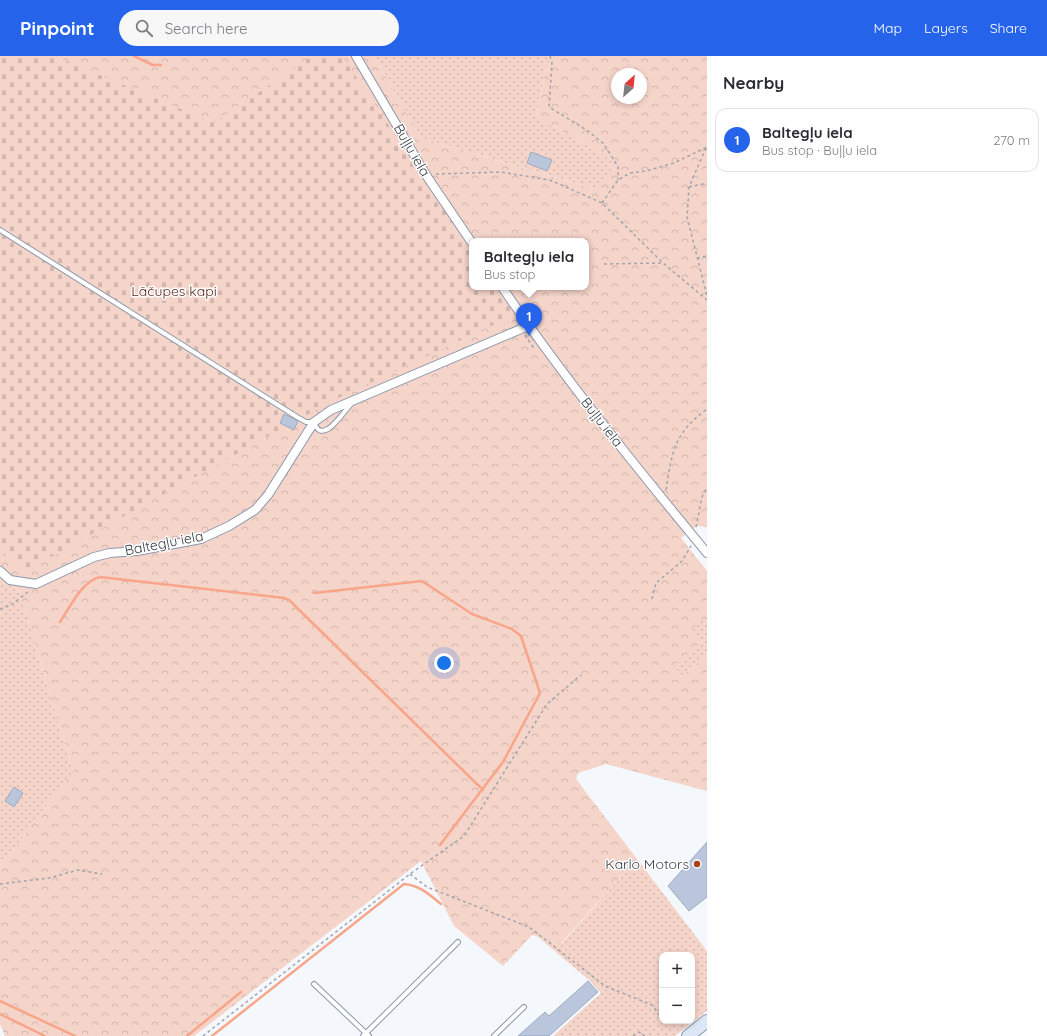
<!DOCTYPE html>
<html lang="en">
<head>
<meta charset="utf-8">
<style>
  :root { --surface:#fff; --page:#f7f7f7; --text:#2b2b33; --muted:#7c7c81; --line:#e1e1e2; --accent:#2563eb }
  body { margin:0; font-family:Quicksand,sans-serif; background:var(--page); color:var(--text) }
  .controls { position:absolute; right:12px; bottom:12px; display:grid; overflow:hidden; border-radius:8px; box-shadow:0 2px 6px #0003 }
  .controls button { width:36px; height:36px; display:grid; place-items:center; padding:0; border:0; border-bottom:1px solid var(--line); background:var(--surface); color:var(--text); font:20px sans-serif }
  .compass { position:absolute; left:611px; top:12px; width:36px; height:36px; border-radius:50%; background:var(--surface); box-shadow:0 2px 6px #0003; rotate:27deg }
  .you { position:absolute; left:444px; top:607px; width:14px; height:14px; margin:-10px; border:3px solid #fff; border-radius:50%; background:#1a73e8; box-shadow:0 0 0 6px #1a73e833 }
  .badge { display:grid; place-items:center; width:26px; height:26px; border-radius:50%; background:var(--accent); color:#fff; font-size:13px; font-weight:700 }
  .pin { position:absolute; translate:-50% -33px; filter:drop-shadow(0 1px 2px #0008) }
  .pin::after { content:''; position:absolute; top:21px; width:14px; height:12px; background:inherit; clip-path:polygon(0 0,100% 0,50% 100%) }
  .popup { position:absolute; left:469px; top:182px; width:120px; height:52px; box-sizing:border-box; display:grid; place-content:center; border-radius:8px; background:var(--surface); filter:drop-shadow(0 1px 3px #0005); font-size:13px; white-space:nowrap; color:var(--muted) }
  .popup b { font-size:15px; color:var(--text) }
  .popup::after { content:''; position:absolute; left:50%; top:100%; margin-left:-8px; border:8px solid transparent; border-top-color:var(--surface) }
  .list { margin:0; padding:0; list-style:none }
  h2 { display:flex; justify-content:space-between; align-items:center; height:52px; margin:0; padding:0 16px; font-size:17px }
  h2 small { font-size:13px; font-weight:400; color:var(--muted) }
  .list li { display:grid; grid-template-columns:26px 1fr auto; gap:12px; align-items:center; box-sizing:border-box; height:64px; margin:0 8px 8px; padding:0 8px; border:1px solid var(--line); border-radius:12px }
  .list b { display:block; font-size:15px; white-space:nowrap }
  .list p { margin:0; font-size:13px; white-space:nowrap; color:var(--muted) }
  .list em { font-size:13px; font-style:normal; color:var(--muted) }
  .icon { flex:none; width:22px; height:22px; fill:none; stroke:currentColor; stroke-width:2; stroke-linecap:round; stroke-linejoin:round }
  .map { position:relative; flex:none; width:707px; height:980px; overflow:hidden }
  header { display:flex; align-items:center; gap:24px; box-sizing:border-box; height:56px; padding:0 20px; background:var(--accent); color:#fff }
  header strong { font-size:19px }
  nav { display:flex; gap:22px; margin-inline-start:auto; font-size:14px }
  .search { width:280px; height:36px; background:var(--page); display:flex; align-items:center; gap:10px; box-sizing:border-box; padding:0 14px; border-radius:22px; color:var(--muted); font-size:15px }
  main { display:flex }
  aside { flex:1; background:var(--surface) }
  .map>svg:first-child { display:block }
  .grass { fill:url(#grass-dots); fill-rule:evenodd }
  .forest { fill:url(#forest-crowns); fill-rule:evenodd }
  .cemetery { fill:url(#cemetery-stones) }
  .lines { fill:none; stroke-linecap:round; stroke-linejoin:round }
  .stream { stroke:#f9a58a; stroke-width:2.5 }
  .building { fill:#b9c6db; stroke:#9fabc0 }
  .lane-casing { stroke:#8c98ac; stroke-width:6 }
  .street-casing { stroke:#8c98ac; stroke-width:10 }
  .secondary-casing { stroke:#8c98ac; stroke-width:14 }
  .path { stroke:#a1a5ab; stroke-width:1.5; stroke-dasharray:3 3; stroke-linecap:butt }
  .lane { stroke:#fff; stroke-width:4 }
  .street { stroke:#fff; stroke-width:8 }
  .secondary { stroke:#dce6f7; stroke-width:12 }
  .poi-dot { fill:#aa4220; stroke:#fff; stroke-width:1.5 }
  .labels { text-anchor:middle; stroke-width:3; stroke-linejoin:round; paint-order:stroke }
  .street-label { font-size:14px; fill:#373c45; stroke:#fff }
  .park-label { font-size:14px; fill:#531f0e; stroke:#fff }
  .poi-label { font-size:14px; fill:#373c45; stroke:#fff; text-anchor:end }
</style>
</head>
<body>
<header>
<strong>Pinpoint</strong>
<div class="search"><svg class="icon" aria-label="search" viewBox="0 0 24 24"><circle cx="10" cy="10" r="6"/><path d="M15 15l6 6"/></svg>Search here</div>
<nav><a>Map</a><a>Layers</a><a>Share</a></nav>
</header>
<main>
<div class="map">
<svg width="707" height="980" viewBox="0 0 707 980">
  <defs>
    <pattern id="grass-dots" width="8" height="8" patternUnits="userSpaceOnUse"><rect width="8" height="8" fill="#f5d4ca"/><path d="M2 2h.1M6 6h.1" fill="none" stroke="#d3b7af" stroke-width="1.8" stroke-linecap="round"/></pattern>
    <pattern id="forest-crowns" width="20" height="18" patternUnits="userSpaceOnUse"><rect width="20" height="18" fill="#f5d4ca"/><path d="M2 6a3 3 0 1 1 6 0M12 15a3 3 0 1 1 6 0" fill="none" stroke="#d3b7af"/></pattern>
    <pattern id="cemetery-stones" width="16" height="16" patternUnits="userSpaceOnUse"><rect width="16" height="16" fill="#f5d4ca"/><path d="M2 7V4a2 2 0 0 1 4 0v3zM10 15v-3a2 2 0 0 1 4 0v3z" fill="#d3b7af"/></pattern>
  </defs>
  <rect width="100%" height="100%" fill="#f4f7fb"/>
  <g class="grass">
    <path d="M374,0H548L536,61L616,106L599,134L421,82Z"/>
    <path d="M0,522L19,535L73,715L0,811Z"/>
    <path d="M707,560V599L682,620L673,610L702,586L691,573Z"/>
    <path d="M637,803L707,895V955L675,980H553L601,937L589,924L537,880L562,887ZM662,899H692V965H662Z"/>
  </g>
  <path class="forest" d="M0,0H374L421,82L598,134L616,106L536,61L548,0H707V471L697,470L681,482L707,515V560L692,573L702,586L674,610L682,620L707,599V735L606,708L578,717L576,723L637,803L561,887L532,879L503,910L454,870L421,805L194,980H5L0,968V811L73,715L19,535L0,522ZM617,18H641V42H617ZM472,185H586V231H472Z"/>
  <path class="cemetery" d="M0,0H54L214,67L312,0H342L472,193V231H497L516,258L334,344L25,515L0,496Z"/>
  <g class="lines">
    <g class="stream">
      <path d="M134,0L153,9H161"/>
      <path d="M314,537L422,525L472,558L512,573L521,580L540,637L503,706L440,789"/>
      <path d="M60,566C70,551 82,525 100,521L284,542L289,544L483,734"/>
      <path d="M0,945L75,980"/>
      <path d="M0,958L45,980"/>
      <path d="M187,980L241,936"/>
      <path d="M212,980L404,828C419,829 430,839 441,848"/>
    </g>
  </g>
  <g class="building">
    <path d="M531,96L552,104L547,115L527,107Z"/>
    <path d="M284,358L298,365L294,374L280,367Z"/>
    <path d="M14,731L23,737L14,751L5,745Z"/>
    <path d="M707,786V841L689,855L668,830Z"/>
    <path d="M588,925L598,936L549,980H518L545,956L549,960Z"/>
  </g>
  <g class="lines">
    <defs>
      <g id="lane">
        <path d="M0,174L297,361L306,366H314C322,391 343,356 351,348"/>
        <path d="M314,928L369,980"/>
        <path d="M363,980L458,886"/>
        <path d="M494,980L524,951"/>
      </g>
      <g id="street">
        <path d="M356,0L426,119L472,187"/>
        <path d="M502,231C565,323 636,411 707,497"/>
        <path d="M0,515L10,524L36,528L94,501L110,497L137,495L201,483L229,470L255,454L268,439L314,366L331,354L528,270"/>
      </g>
      <path id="secondary" d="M688,980L707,965"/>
    </defs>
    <use href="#lane" class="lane-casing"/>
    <use href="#street" class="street-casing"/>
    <use href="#secondary" class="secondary-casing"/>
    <g class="path">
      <path d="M550,0L552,7L549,51L588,75L604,88L618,111V124"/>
      <path d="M706,92L689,131L687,161L707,240"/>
      <path d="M436,118L500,116L550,124L602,147L663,207L707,244"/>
      <path d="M689,131L707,127"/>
      <path d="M602,147L618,124L630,117L646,115L674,107L707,91"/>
      <path d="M697,202L707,200"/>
      <path d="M604,208L663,207"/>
      <path d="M525,279L535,294"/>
      <path d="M666,434C672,396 674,377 707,353"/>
      <path d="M696,471L702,441L707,431"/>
      <path d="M652,543L656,527L682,505L691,490"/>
      <path d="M0,553L11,549L29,535"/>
      <path d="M410,818L427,831L529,871L605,930L652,949L662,963"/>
      <path d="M0,828L49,822L78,814L102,818"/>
      <path d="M663,965H670"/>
      <path d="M203,980L410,818L464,780L547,648L581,619"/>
      <path d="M633,980L639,976L645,980"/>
    </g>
    <use href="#lane" class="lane"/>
    <use href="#street" class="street"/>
    <use href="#secondary" class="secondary"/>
  </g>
  <circle class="poi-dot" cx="697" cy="808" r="4"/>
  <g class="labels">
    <g class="street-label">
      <text transform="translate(412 94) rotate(60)" y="5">Buļļu iela</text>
      <text transform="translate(602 366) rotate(52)" y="5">Buļļu iela</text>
      <text transform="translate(164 487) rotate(-11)" y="5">Baltegļu iela</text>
    </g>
    <g class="park-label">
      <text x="174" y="240">Lāčupes kapi</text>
    </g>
    <g class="poi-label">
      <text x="689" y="813">Karlo Motors</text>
    </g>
  </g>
</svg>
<div class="controls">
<button>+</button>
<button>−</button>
</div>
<svg class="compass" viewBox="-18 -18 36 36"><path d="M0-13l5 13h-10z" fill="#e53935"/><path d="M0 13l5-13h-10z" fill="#7c7c81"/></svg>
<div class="you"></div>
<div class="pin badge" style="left:529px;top:280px">1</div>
<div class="popup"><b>Baltegļu iela</b>Bus stop</div>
</div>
<aside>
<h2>Nearby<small></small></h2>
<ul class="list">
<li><span class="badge">1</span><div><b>Baltegļu iela</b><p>Bus stop · Buļļu iela</p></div><em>270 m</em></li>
</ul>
</aside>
</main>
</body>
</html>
